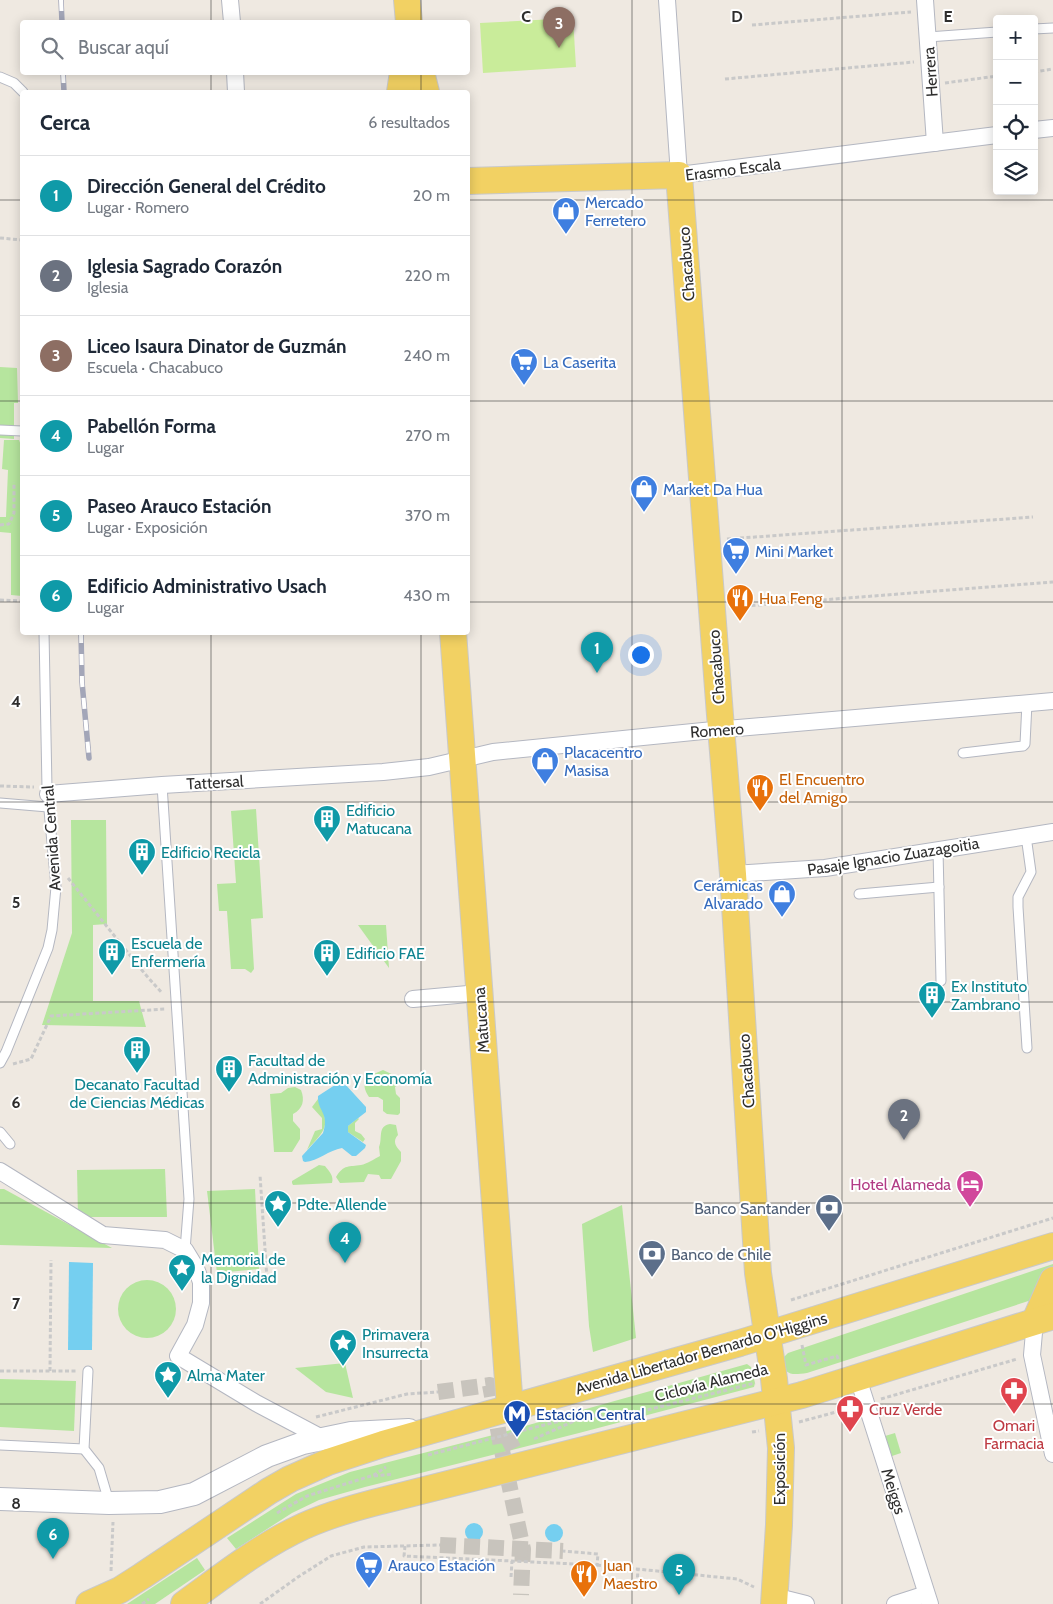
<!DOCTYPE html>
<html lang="es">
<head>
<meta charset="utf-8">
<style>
  :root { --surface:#fff; --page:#f2f2f3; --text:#1f2937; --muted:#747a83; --line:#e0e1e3; --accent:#2563eb }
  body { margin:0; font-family:Cabin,sans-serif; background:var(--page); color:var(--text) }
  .controls { position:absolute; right:15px; top:15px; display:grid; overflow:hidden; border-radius:5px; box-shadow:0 2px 12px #0003 }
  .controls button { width:45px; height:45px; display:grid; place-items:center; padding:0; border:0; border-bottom:1px solid var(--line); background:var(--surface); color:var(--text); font:25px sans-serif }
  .you { position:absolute; left:640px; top:654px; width:18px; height:18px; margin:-12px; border:4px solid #fff; border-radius:50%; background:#1a73e8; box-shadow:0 0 0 8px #1a73e833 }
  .badge { display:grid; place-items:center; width:32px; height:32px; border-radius:50%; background:var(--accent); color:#fff; font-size:16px; font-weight:700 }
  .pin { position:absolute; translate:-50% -41px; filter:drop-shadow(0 1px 2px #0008) }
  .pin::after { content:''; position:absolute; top:26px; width:18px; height:15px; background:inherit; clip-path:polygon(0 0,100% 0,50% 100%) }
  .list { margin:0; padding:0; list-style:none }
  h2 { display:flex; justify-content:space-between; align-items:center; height:65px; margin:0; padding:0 20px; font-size:21px }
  h2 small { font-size:16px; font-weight:400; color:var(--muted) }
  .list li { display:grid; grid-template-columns:32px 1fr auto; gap:15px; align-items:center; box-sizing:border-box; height:80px; padding:0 20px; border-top:1px solid var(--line) }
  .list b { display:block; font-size:19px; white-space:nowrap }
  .list p { margin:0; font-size:16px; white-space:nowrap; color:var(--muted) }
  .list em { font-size:16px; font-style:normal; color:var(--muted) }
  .icon { flex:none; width:28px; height:28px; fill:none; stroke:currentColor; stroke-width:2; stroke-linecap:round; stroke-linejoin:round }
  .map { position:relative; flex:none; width:1053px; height:1604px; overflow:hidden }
  .search { position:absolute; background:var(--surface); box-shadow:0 2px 12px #0003; left:20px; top:20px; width:450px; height:55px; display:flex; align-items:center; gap:12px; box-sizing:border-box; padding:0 18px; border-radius:5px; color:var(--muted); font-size:19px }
  .panel { position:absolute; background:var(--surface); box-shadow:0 2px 12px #0003; left:20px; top:90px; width:450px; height:545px; border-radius:5px }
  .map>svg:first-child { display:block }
  .green { fill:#b6e59e }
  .pitch { fill:#c9ec9a }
  .water { fill:#75cff0 }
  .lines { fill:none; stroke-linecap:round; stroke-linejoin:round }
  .street-tunnel { stroke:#c8c4bd; stroke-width:16; stroke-dasharray:16 8; stroke-linecap:butt }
  .lane-casing { stroke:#b4b7c1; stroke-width:11 }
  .street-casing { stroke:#b4b7c1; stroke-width:18 }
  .secondary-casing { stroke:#b4b7c1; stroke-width:24 }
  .primary-casing { stroke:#c9c9c9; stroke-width:28 }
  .path { stroke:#c9c9c9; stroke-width:3; stroke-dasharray:4 2.5; stroke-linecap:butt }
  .lane { stroke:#fff; stroke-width:9 }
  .street { stroke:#fff; stroke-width:16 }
  .secondary { stroke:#fff; stroke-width:22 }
  .primary { stroke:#f2d163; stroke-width:26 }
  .rail-casing { stroke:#a3a6b8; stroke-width:5.5 }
  .rail { stroke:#fff; stroke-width:4; stroke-dasharray:11; stroke-linecap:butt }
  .grid { fill:none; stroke:#2e2e2e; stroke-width:1; stroke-opacity:0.55 }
  .labels { text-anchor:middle; stroke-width:4; stroke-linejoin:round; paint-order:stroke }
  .street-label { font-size:16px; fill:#2e2e2e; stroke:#fff }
  .shop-label { font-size:16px; fill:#366cbe; stroke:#fff; text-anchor:start }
  .food-label { font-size:16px; fill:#c56008; stroke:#fff; text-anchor:start }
  .culture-label { font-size:16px; fill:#0d838f; stroke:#fff; text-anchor:start }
  .hotel-label { font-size:16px; fill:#b23c85; stroke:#fff; text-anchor:end }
  .service-label { font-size:16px; fill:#4e5e75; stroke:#fff; text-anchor:end }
  .health-label { font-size:16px; fill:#be3a42; stroke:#fff; text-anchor:start }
  .transit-label { font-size:16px; fill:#164399; stroke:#fff; text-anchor:start }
  .grid-label { font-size:16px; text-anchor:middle; font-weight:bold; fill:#2e2e2e; stroke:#fff; stroke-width:4; stroke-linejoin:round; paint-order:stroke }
</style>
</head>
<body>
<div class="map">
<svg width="1053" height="1604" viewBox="0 0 1053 1604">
  <rect width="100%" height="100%" fill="#efe9e1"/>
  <g class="green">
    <path d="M0,367L17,368L18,403H14V439L0,438Z"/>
    <path d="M4,440H19L22,448V596L11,595V533L0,532V517H6L8,470L2,469Z"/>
    <path d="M256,809L263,918L251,919L254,969L251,973L245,969H231L227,911H219L217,884L236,883L231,811Z"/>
    <path d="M71,820H106L107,924L93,925V1001H139L146,1027L42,1025L72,933Z"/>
    <path d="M358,925H386L389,968Z"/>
    <path d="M383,1070L398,1077L399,1084L395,1087L396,1094L400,1098V1113L398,1115L387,1114L383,1111V1100L378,1097H369C364,1089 363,1085 367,1077Z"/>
    <path d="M295,1087L301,1090C305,1100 303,1109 293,1114V1121L300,1129V1139L292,1152H274L270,1094L281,1093L288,1088Z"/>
    <path d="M318,1099C331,1127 326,1129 307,1150L315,1131L322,1129V1118L312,1107Z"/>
    <path d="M358,1118L359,1119L355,1123V1131L361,1134L365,1139L363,1142L348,1132V1126Z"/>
    <path d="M390,1124L396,1125L398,1135C392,1141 396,1147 401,1152V1161L391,1179H381L379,1175L368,1174L364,1182L340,1183L336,1177C344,1164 349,1167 361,1165C367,1164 374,1159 380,1156L379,1147C383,1139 377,1126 390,1124Z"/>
    <path d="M319,1165L325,1166C329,1171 334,1176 332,1183L293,1185L292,1183V1181Z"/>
    <path d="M165,1169L167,1217H78L77,1170Z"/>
    <path d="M0,1189H4L112,1248L0,1245Z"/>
    <path d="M255,1189L259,1269L217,1273L207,1191Z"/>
    <path d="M622,1205L636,1338L593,1352L589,1326L582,1224Z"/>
    <path d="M1053,1264V1293L807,1373C791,1375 783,1376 784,1357L788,1353Z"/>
    <circle cx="147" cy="1309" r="29"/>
    <path d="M345,1363L353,1398L326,1392L295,1368Z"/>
    <path d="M747,1364L751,1367L755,1383L754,1387L579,1433L365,1487L319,1500L292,1513L236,1549L227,1538L296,1494L350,1472L493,1435Z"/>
    <path d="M0,1379L76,1381L74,1431L0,1427Z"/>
    <path d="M895,1433L901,1453L892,1456L885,1436Z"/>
    <path d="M197,1558L205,1570L155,1604H127Z"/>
  </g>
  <path class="pitch" d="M573,18L576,67L483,73L480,23Z"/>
  <g class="water">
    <path d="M338,1083H344L366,1107V1112L348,1126V1132L366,1145L365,1148L356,1156H352L342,1148C329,1150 318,1161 305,1162L303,1161L302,1156L323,1133C330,1113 317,1111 318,1096Z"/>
    <path d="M69,1262L93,1263L92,1350H68Z"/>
    <circle cx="474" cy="1532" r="9"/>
    <circle cx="554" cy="1533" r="9"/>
  </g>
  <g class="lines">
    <g class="street-tunnel">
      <path d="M438,1392L490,1385L501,1446"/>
      <path d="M517,1438L501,1446L523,1549L521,1595"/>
      <path d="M440,1545L563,1551"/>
    </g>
    <defs>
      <g id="lane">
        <path d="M1034,29L1053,28"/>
        <path d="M928,37L997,32"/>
        <path d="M0,77L14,83L23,92"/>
        <path d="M0,430L22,431"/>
        <path d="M963,753L1023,746L1025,744L1027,703"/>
        <path d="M162,785L189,1199L185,1250"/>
        <path d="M0,803L48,807"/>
        <path d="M1026,836L1031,872L1018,897V907L1027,1048"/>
        <path d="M938,850L941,981"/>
        <path d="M859,894L939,887"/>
        <path d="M0,1063L6,1052L48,948L52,930L56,887L47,788L44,632"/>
        <path d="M0,1132L10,1144"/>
        <path d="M88,1371L84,1449L99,1468L109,1502"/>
        <path d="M0,1445L84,1449"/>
      </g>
      <g id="street">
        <path d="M230,0L232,22"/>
        <path d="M667,0L679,175L997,135"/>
        <path d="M925,0L935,143"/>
        <path d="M235,72L236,92"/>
        <path d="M1034,130L1053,128"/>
        <path d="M48,794L162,785L383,772L429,767L493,752L703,731L1053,701"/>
        <path d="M733,874L825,868L1053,832"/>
        <path d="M413,999L479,993"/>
        <path d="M0,1171L103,1235L165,1240L185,1250L196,1268L201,1282V1303L195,1325L178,1356L256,1403L322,1438"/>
        <path d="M1035,1321L1032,1355L1053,1454"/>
        <path d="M858,1378L930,1604"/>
        <path d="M774,1596L806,1604"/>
        <path d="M895,1604L926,1594"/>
      </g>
      <path id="secondary" d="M0,1499L109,1503L160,1502L194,1494L267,1456L303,1443L351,1433L409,1430"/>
      <g id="primary">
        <path d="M407,0L409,22"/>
        <path d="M421,72L426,92"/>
        <path d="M400,92L403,72"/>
        <path d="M468,181L679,175L720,715L733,874L758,1273L774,1379L781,1448L779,1525L774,1604"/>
        <path d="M453,632L510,1408"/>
        <path d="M1035,1321L1053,1280"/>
        <path d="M89,1604L120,1590L142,1576L269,1491L290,1479L328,1462L383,1444L740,1343L1053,1246"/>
        <path d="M184,1604C223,1576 260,1546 304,1526C326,1516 350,1509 373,1503L802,1395L1053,1316"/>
      </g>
    </defs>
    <use href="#lane" class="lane-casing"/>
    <use href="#street" class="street-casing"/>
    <use href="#secondary" class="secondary-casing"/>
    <use href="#primary" class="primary-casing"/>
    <g class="path">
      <path d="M752,25L911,12"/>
      <path d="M1034,72L1053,69"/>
      <path d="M725,79L914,62"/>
      <path d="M945,83L997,76"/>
      <path d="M0,238L22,240"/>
      <path d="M0,525L9,524L14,513V482"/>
      <path d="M727,539L1033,517"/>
      <path d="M0,600L22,601"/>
      <path d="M732,607L1053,582"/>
      <path d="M0,786L34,787"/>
      <path d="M68,878L145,974L162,993"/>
      <path d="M13,1064L31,1059L51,1016L166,1009"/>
      <path d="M216,1281L267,1279L260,1175"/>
      <path d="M791,1300L1053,1218"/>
      <path d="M802,1345L806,1365L837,1356L839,1361"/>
      <path d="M0,1371H77"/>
      <path d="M50,1371L51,1260"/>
      <path d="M881,1399L1017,1359"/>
      <path d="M635,1413L755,1383"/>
      <path d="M316,1417L407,1394L438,1392"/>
      <path d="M799,1422L851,1408"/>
      <path d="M752,1432L759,1431"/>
      <path d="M534,1439L581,1418"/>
      <path d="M428,1455L579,1416L629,1415"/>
      <path d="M374,1476L393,1474"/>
      <path d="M277,1513L307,1496L374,1475L386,1467"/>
      <path d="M405,1546L404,1556L597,1565L598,1554L563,1551"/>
      <path d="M597,1565L737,1579L754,1587"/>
      <path d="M111,1571L113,1522"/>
      <path d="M511,1577L512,1561"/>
      <path d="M637,1584L638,1569"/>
      <path d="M142,1604L149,1599"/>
      <path d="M260,1604L298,1577L331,1556L364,1547L440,1545"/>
    </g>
    <use href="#lane" class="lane"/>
    <use href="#street" class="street"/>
    <use href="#secondary" class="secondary"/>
    <use href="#primary" class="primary"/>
    <defs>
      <g id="rail">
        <path d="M61,0L62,22"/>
        <path d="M63,72L64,92"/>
        <path d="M81,632L82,682L89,758"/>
      </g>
    </defs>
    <use href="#rail" class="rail-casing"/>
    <use href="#rail" class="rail"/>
  </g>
  <path class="grid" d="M211,0V22M421,0V22M632,0V1604M842,0V1604M211,72V92M421,72V92M0,200H22M468,200H1053M0,401H22M468,401H1053M0,602H22M468,602H1053M211,632V1604M421,632V1604M0,802H1053M0,1002H1053M0,1203H1053M0,1404H1053"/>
  <defs>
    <symbol id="shop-pin" viewBox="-11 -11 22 30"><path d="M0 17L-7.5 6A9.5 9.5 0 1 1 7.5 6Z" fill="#3f7fe0" stroke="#fff"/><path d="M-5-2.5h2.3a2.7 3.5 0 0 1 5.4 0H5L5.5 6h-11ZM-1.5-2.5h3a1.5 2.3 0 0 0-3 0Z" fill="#fff"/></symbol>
    <symbol id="supermarket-pin" viewBox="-11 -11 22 30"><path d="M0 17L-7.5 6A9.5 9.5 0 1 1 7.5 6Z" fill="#3f7fe0" stroke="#fff"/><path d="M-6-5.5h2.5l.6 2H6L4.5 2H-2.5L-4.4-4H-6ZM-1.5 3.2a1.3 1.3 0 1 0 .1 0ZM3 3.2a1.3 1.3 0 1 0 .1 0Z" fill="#fff"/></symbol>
    <symbol id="restaurant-pin" viewBox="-11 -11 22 30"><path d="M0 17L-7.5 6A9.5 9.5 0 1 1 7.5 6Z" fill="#e8710a" stroke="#fff"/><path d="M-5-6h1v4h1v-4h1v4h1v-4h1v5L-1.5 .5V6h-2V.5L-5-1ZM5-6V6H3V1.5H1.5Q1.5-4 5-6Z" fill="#fff"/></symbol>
    <symbol id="building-pin" viewBox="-11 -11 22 30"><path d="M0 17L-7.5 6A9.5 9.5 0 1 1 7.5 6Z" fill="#0f9aa8" stroke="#fff"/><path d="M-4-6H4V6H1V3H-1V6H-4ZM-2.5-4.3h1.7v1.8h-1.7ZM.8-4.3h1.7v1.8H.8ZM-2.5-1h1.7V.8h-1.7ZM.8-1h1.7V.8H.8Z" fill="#fff"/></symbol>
    <symbol id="hotel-pin" viewBox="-11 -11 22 30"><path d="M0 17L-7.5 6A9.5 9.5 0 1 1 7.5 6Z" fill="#d1479c" stroke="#fff"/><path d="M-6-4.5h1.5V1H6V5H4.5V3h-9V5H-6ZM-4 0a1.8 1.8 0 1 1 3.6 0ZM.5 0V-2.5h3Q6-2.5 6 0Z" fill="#fff"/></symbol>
    <symbol id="sight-pin" viewBox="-11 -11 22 30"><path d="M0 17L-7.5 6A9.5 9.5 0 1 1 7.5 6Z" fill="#0f9aa8" stroke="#fff"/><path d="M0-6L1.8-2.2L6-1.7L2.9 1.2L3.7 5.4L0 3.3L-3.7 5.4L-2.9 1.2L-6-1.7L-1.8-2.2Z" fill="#fff"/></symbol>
    <symbol id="bank-pin" viewBox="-11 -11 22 30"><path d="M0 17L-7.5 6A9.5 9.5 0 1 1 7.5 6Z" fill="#5c6f8a" stroke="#fff"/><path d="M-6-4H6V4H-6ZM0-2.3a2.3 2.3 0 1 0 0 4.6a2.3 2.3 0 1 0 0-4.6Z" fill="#fff"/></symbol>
    <symbol id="pharmacy-pin" viewBox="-11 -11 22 30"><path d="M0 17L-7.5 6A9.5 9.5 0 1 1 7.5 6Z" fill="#e0444e" stroke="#fff"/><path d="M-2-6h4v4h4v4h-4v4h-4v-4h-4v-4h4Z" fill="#fff"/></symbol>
    <symbol id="metro-pin" viewBox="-11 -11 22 30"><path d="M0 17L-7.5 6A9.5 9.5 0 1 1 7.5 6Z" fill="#1a4fb4" stroke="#fff"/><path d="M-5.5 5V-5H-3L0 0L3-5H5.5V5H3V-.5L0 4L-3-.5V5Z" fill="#fff"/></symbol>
  </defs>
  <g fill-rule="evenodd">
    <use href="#shop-pin" x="550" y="195" width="32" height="43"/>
    <use href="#supermarket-pin" x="508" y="346" width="32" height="43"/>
    <use href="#shop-pin" x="628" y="473" width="32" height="43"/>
    <use href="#supermarket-pin" x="720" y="535" width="32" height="43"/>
    <use href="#restaurant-pin" x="724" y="582" width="32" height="43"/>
    <use href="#shop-pin" x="529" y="745" width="32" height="43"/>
    <use href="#restaurant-pin" x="744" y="772" width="32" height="43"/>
    <use href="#building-pin" x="311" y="803" width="32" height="43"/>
    <use href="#building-pin" x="126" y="836" width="32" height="43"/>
    <use href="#shop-pin" x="766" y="878" width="32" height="43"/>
    <use href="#building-pin" x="96" y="936" width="32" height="43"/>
    <use href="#building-pin" x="311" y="937" width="32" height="43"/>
    <use href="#building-pin" x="916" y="979" width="32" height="43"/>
    <use href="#building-pin" x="121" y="1034" width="32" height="43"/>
    <use href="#building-pin" x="213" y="1053" width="32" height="43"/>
    <use href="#hotel-pin" x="954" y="1168" width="32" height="43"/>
    <use href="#sight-pin" x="262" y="1188" width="32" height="43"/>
    <use href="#bank-pin" x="813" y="1192" width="32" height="43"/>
    <use href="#bank-pin" x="636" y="1238" width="32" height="43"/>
    <use href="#sight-pin" x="166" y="1252" width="32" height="43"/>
    <use href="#sight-pin" x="327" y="1327" width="32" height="43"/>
    <use href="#sight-pin" x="152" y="1359" width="32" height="43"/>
    <use href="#pharmacy-pin" x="998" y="1375" width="32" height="43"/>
    <use href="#pharmacy-pin" x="834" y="1393" width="32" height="43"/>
    <use href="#metro-pin" x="501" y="1398" width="32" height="43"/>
    <use href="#supermarket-pin" x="353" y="1549" width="32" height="43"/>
    <use href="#restaurant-pin" x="568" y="1558" width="32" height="43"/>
  </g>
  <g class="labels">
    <g class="street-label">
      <text transform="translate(930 72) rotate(-94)" y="6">Herrera</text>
      <text transform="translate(733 169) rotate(-7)" y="6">Erasmo Escala</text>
      <text transform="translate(686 264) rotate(-94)" y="6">Chacabuco</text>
      <text transform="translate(716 667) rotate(-94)" y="6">Chacabuco</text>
      <text transform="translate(717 730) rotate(-4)" y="6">Romero</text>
      <text transform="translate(215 782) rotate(-3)" y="6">Tattersal</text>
      <text transform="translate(51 838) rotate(-94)" y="6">Avenida Central</text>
      <text transform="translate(893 856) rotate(-9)" y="6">Pasaje Ignacio Zuazagoitia</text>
      <text transform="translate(481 1020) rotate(-94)" y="6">Matucana</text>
      <text transform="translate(746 1071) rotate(-94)" y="6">Chacabuco</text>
      <text transform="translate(701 1353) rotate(-16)" y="6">Avenida Libertador Bernardo O'Higgins</text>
      <text transform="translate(711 1382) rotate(-14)" y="6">Ciclovía Alameda</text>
      <text transform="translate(779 1469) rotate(-90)" y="6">Exposición</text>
      <text transform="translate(894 1491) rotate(72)" y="6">Meiggs</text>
    </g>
    <g class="shop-label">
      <text x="585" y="208">Mercado<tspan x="585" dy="18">Ferretero</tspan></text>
      <text x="543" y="368">La Caserita</text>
      <text x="663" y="495">Market Da Hua</text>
      <text x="755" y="557">Mini Market</text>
      <text x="564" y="758">Placacentro<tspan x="564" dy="18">Masisa</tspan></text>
      <text x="763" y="891" text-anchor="end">Cerámicas<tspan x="763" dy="18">Alvarado</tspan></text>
      <text x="388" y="1571">Arauco Estación</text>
    </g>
    <g class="food-label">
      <text x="759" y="604">Hua Feng</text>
      <text x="779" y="785">El Encuentro<tspan x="779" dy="18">del Amigo</tspan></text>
      <text x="603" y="1571">Juan<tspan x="603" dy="18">Maestro</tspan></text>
    </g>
    <g class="culture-label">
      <text x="346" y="816">Edificio<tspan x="346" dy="18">Matucana</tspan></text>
      <text x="161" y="858">Edificio Recicla</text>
      <text x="131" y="949">Escuela de<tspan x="131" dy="18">Enfermería</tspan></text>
      <text x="346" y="959">Edificio FAE</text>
      <text x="951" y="992">Ex Instituto<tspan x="951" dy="18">Zambrano</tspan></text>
      <text x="248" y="1066">Facultad de<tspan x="248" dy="18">Administración y Economía</tspan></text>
      <text x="137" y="1090" text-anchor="middle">Decanato Facultad<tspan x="137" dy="18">de Ciencias Médicas</tspan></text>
      <text x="297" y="1210">Pdte. Allende</text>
      <text x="201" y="1265">Memorial de<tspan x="201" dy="18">la Dignidad</tspan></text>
      <text x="362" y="1340">Primavera<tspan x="362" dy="18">Insurrecta</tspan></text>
      <text x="187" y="1381">Alma Mater</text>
    </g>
    <g class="hotel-label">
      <text x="951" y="1190">Hotel Alameda</text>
    </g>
    <g class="service-label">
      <text x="810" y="1214">Banco Santander</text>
      <text x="671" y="1260" text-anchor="start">Banco de Chile</text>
    </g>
    <g class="health-label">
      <text x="869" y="1415">Cruz Verde</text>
      <text x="1014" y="1431" text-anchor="middle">Omari<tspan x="1014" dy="18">Farmacia</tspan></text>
    </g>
    <g class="transit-label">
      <text x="536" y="1420">Estación Central</text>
    </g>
  </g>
  <g class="grid-label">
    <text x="526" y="22">C</text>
    <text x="737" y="22">D</text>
    <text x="948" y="22">E</text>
    <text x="16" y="707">4</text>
    <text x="16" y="908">5</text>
    <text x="16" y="1108">6</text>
    <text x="16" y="1309">7</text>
    <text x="16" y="1509">8</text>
  </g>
</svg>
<div class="controls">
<button>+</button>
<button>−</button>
<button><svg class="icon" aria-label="locate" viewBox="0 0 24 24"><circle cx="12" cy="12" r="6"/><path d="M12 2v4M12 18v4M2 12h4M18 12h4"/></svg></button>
<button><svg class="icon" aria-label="layers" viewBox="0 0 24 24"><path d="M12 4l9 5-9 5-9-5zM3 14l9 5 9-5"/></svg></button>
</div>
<div class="you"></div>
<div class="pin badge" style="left:597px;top:673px;background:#0f9aa8">1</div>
<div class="pin badge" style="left:904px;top:1140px;background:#6b7280">2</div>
<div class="pin badge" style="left:559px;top:48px;background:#8d6e63">3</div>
<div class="pin badge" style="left:345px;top:1263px;background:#0f9aa8">4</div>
<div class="pin badge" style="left:679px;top:1595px;background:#0f9aa8">5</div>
<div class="pin badge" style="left:53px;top:1559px;background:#0f9aa8">6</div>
<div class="search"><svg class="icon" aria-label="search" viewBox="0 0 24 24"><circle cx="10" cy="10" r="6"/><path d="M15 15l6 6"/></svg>Buscar aquí</div>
<section class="panel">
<h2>Cerca<small>6 resultados</small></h2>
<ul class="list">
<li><span class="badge" style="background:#0f9aa8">1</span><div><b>Dirección General del Crédito</b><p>Lugar · Romero</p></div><em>20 m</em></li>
<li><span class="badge" style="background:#6b7280">2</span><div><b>Iglesia Sagrado Corazón</b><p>Iglesia</p></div><em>220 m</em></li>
<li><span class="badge" style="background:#8d6e63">3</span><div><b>Liceo Isaura Dinator de Guzmán</b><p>Escuela · Chacabuco</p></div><em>240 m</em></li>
<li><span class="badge" style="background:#0f9aa8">4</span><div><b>Pabellón Forma</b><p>Lugar</p></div><em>270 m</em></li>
<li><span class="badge" style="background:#0f9aa8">5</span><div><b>Paseo Arauco Estación</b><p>Lugar · Exposición</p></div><em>370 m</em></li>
<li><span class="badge" style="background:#0f9aa8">6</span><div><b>Edificio Administrativo Usach</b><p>Lugar</p></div><em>430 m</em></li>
</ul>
</section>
</div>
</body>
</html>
